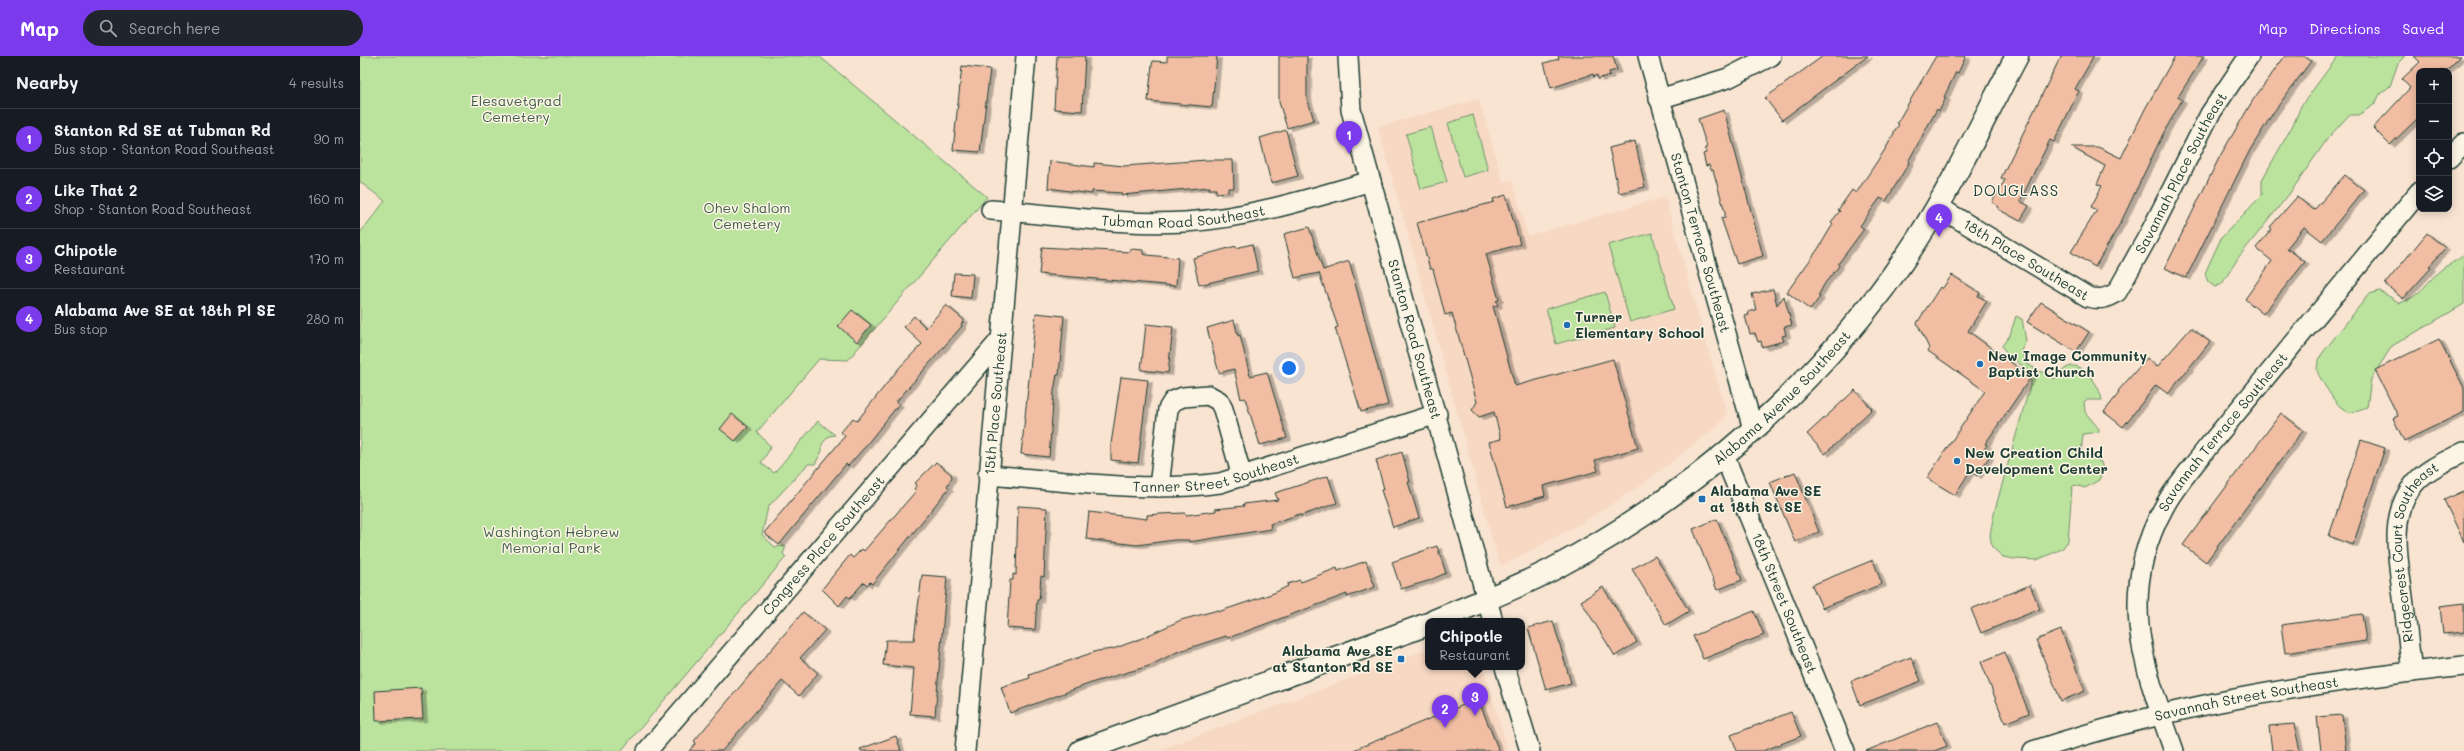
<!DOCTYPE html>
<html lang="en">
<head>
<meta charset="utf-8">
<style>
  :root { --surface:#171b24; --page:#20242c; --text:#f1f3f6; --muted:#9ea1a6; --line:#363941; --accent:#7c3aed }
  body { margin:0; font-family:Mali,sans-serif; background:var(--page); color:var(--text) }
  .controls { position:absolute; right:12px; top:12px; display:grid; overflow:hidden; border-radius:8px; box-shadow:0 2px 10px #0003 }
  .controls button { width:36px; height:36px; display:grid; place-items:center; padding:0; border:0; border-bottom:1px solid var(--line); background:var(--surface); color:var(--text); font:20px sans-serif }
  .you { position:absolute; left:929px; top:312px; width:14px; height:14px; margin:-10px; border:3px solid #fff; border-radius:50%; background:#1a73e8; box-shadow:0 0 0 6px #1a73e833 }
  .badge { display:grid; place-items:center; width:26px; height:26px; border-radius:50%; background:var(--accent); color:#fff; font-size:13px; font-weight:700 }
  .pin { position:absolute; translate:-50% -33px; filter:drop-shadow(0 1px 2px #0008) }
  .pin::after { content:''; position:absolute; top:21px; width:14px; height:12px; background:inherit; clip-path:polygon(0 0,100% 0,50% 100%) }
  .popup { position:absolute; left:1065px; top:562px; width:100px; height:52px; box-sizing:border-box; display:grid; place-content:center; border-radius:8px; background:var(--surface); filter:drop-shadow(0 1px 3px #0005); font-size:13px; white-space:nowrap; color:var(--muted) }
  .popup b { font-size:15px; color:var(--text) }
  .popup::after { content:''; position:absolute; left:50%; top:100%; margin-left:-8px; border:8px solid transparent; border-top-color:var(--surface) }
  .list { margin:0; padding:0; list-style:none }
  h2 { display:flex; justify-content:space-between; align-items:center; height:52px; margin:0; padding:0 16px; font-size:17px }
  h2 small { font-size:13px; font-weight:400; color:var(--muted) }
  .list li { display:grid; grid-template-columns:26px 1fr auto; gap:12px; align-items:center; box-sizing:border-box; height:60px; padding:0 16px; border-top:1px solid var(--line) }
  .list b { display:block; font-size:15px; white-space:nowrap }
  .list p { margin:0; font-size:13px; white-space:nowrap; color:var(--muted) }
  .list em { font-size:13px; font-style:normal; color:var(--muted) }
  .icon { flex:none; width:22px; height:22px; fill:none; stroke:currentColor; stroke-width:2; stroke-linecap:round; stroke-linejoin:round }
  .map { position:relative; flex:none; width:2104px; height:695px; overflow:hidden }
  header { display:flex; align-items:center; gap:24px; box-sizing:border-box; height:56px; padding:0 20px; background:var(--accent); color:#fff }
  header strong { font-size:19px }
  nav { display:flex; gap:22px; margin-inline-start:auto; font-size:14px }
  .search { width:280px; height:36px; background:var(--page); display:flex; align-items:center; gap:10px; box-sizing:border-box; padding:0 14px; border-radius:22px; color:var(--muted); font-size:15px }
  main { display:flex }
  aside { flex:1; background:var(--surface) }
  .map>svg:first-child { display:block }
  .built { fill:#f7d8c3 }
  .green { fill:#bce39e; stroke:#6e9069 }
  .building { fill:#f1bda3; stroke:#1f3d34; filter:url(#shadow) }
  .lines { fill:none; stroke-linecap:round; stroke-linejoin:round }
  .minor-casing { stroke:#1f3d34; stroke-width:22 }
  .major-casing { stroke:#1f3d34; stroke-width:25 }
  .minor { stroke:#fcf5e5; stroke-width:19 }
  .major { stroke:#fcf5e5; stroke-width:22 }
  .poi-dot { fill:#1f6fb2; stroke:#fcf5e5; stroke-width:1.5 }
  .labels { text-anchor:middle; stroke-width:3; stroke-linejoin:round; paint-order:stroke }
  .park-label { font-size:14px; fill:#3e5e49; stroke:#fcf5e5 }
  .street-label { font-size:14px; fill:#1f3d34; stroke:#fcf5e5 }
  .poi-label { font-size:14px; font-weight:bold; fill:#1f3d34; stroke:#fcf5e5; text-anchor:start }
  .neighbourhood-label { font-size:15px; letter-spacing:1px; fill:#1f3d34; stroke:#fcf5e5 }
</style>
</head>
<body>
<header>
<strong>Map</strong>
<div class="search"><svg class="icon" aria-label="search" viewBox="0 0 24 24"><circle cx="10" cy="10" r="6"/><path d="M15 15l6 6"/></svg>Search here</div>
<nav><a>Map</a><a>Directions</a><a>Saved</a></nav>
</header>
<main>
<aside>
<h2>Nearby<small>4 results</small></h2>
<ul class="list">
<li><span class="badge">1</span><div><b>Stanton Rd SE at Tubman Rd</b><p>Bus stop · Stanton Road Southeast</p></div><em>90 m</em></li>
<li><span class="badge">2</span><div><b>Like That 2</b><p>Shop · Stanton Road Southeast</p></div><em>160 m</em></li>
<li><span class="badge">3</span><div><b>Chipotle</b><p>Restaurant</p></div><em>170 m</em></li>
<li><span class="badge">4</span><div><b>Alabama Ave SE at 18th Pl SE</b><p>Bus stop</p></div><em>280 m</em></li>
</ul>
</aside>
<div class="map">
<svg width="2104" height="695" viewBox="0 0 2104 695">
  <defs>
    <filter id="shadow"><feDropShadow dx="4.5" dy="2.5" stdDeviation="0" flood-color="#0004"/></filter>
  </defs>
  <rect width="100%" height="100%" fill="#f9e4d1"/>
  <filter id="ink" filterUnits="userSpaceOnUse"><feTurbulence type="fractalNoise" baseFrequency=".025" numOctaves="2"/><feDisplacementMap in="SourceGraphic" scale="8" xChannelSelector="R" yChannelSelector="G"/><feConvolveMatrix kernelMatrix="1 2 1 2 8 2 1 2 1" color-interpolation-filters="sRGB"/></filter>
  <g filter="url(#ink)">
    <g class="built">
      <path d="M1119,43L1143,126L1152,124L1168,180L1305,141L1367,359L1354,373L1283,428L1220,468L1143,509L1139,507L1018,71Z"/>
      <path d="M1068,593V611H1123L1148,695H797Z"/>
    </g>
    <g class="green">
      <path d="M0,0H459L627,141L488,304L459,303L397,376L411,391L401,407L414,417L458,365L475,379L469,380L462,388V395L455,408H448L408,451L402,479L415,491L426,490L423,498L426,501L261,695H0V177L25,145L0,126Z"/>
      <path d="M1978,0H2045L2038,7L2030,30L2020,38L2015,48L1999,59H1989L1968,82L1930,137L1878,202L1862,228L1855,231L1848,226L1845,217L1861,182L1902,139V124L1934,67L1941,50Z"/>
      <path d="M1113,59L1128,114L1103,121L1088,67Z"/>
      <path d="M1071,71L1087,126L1061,133L1046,78Z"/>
      <path d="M1292,177L1314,253L1270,266L1248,189Z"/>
      <path d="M2104,198V248L2032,290L2011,323L2007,351L1990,357C1975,349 1974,343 1965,330C1957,315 1954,316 1961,299L2009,238L2020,235L2040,247C2062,240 2066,226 2083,212C2091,207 2097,206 2104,198Z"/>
      <path d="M1245,236L1255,272L1196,288L1186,253Z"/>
      <path d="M1656,260L1662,263L1666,285L1661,295L1667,308L1694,323C1699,320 1702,314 1706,312C1723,302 1740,331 1742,344H1726L1724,346L1725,356L1739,373V376L1723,378L1721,397L1741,406L1743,413L1739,424L1725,432L1715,429L1712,431L1708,485L1702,493L1677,504L1655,503L1643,501L1632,491L1630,479L1634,457L1671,326L1669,315L1647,298L1642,290L1650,279Z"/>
    </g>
    <g class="building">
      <path d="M697,0H725L722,55L694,53Z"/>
      <path d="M807,0H857L852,51L788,45L792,9L793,5L807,6Z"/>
      <path d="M919,0H947V42L954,64L927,72L919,46Z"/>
      <path d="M1198,0H1253L1257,14L1249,16L1250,19L1238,23L1237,19L1234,21L1233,18L1191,32L1184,7L1199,3Z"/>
      <path d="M1463,0H1508L1422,64L1405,42Z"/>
      <path d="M1576,0H1606L1598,17L1596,16L1584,41L1586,42L1579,55L1577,53L1548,106L1549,107L1526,145L1520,142L1500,170L1504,173L1478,208L1479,210L1465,227L1458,240L1460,241L1450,254L1427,236L1458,193L1473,168L1471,166L1480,155L1478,154L1492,134L1496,137L1526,92L1539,68L1537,67Z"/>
      <path d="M1701,0H1734L1715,33L1719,35L1694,86L1690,84L1660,145L1669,150L1660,165L1638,153L1639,151L1632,146L1645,124L1641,122Z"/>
      <path d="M1815,0H1844L1818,41L1822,44L1803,78L1761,166L1735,211L1711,196L1737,154L1731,151L1742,130L1737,128L1745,110L1711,91H1738L1761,102L1785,53Z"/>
      <path d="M1925,0H1944L1951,5L1913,57L1890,94L1826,222L1805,212L1860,100L1893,44Z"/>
      <path d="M2054,0H2101L2086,15H2059V61L2030,89L2013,72L2050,32L2042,23L2060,6Z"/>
      <path d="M602,10L630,13L620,96L593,94Z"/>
      <path d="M1364,54L1403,200L1377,208L1361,162L1365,161V156L1353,114H1351L1349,109L1346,110L1343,98L1346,97L1345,92L1347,91L1338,63Z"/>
      <path d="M926,74L938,120L911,127L900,82Z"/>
      <path d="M1275,85L1285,131L1259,137L1249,92Z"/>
      <path d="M847,104H873L874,132H868V136L856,137V133H849L850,131L762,139V137L732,135V138L688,132L690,105L734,111V107L764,110Z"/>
      <path d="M1985,119L2004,134L1962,185L1944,171L1927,192L1945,206L1903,258L1885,243L1912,205L1896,192L1912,173L1910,171L1937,141L1954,154Z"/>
      <path d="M1146,139L1160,188L1126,198L1139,244L1136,245L1138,249L1133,250L1155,330L1253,303L1278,392L1235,404L1238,415L1183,430L1185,440L1147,451L1129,386L1141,383L1134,356L1119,361L1112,354L1117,346L1092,257L1085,259L1073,213H1070L1057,167L1134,146L1133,143Z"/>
      <path d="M949,171L963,214L989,205L1028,349L1001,356L975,272L978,271L959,217L935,222L924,178Z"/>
      <path d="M2067,177L2085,192L2069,211L2071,212L2043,243L2025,228Z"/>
      <path d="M892,188L898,215L839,229L833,202L876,190V192Z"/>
      <path d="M682,191L770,196V193L783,194V198L787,199L818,202L816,230L679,218Z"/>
      <path d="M594,217L613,218L611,242L592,240Z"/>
      <path d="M1592,219L1620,237L1618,240L1627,245L1608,275L1671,321L1625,388L1627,389L1622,397L1629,401L1617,420L1610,415L1595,439L1567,422L1625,335L1568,295L1569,292L1557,267L1580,231L1582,233Z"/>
      <path d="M1413,233L1417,249L1424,240L1432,269L1424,271L1426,279L1422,280L1424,285L1402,291L1401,285L1398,286L1395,277L1390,278L1385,260L1389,259L1388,256L1396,254L1392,238Z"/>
      <path d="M1681,246L1729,276L1716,296L1667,266Z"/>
      <path d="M586,249L604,264L601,269L602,270L536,346L539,348L504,392L488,410L486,408L419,489L404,477L485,380L481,376L493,362L497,365L539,312L562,288L544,271L554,260L566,272Z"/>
      <path d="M492,254L511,269L497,286L478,270Z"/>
      <path d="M676,257L704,260L699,319H697L694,335L689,401L661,398Z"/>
      <path d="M874,264L878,280L880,279L890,320L907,316L927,382L900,389L885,342L881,343L874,313L859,317L847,272Z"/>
      <path d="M786,268L813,271L808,317L781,314Z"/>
      <path d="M1831,272L1850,286L1808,338L1796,329L1763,371L1744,356L1759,337L1758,335L1787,302L1797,311Z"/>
      <path d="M2079,283L2104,332V356L2044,385L2033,362L2038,360L2015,314Z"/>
      <path d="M761,321L788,324L778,407L751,404V388Z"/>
      <path d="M1495,334L1512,353L1465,398L1447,378Z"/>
      <path d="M1921,357L1943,374L1846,506L1823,489Z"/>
      <path d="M372,358L388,371L375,385L360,373Z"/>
      <path d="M2001,384L2025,392L1993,489L1969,480Z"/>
      <path d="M1042,396L1050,426H1048L1059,462L1033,471L1021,434L1024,433L1016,404Z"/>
      <path d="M576,406L591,418L592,421L587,430L589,432L512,528L510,526L507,529L504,526L490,542L487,540L479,550L462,533L490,499L493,502L502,493L504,495L556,435L554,433L557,429L555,427Z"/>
      <path d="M1435,416L1459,476L1435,486L1410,426Z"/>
      <path d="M968,420L977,447L940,460V458L910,468L911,473L829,486V484H814L777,489L726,483L729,456L787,463V459L800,458L825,457L826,459L856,455L855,453L884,450L883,448L918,444L915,437Z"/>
      <path d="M2104,435V486L2084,444Z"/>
      <path d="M658,450L687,452L684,521L681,520L679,544H677L675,574L647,572L650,524H653V518L656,519Z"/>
      <path d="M1357,463L1382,524L1357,534L1333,473Z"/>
      <path d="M1077,490L1086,517L1068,525L1041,533L1032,506Z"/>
      <path d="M1295,500L1329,555L1306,569L1272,513Z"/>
      <path d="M1513,504L1522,528L1462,552L1452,529Z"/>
      <path d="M1006,505L1015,531L987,541V538L868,582L866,580L817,596L789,610L734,626L650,657L641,631L670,622L669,619L737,595L753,593L780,583L821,564L858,554V556L914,537L928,530L927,528L940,524L941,526L977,512L978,515Z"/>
      <path d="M562,519L587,521L575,660L550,658L554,612L523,609L526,584H554Z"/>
      <path d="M1670,529L1680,553L1621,577L1611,553Z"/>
      <path d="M1243,531L1277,586L1255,600L1221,545Z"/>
      <path d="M2104,547V576L2083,578L2080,550Z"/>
      <path d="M1394,555L1404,579L1343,603L1333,580Z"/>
      <path d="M443,556L465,574L440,602L458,617L449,628L439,640L422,625L362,695H329L336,687L334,685Z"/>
      <path d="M2002,558L2006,585L1925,597L1921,569Z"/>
      <path d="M1193,565L1211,627L1186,634L1168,572Z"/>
      <path d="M1701,574L1725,635L1701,645L1676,584Z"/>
      <path d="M1645,596L1669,657L1645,667L1621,606Z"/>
      <path d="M1551,601L1561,625L1500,649L1491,625Z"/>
      <path d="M61,632L63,663L16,665L15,635Z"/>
      <path d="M1118,643L1139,695H991Z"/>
      <path d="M1431,656L1441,680L1403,695H1377L1371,679Z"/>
      <path d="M1982,659L1986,695H1961L1957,661Z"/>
      <path d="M1577,666L1587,690L1574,695H1506Z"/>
      <path d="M1934,668L1940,695H1912L1909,670Z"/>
      <path d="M536,680L541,695H501L500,693Z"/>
    </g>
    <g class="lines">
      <defs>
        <g id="minor">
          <path id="s1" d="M988,0L991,54L1133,565"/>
          <path id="s2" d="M1288,0L1393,373"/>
          <path d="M1299,43L1368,22L1411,0"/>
          <path d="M2089,102L2104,87"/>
          <path id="s3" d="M1577,150L1728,241C1739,244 1747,243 1757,236L1791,175L1850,58L1889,0"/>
          <path id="s4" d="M631,154C695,158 760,170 825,166C888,162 950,143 1011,125"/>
          <path id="s5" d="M1364,399L1485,695"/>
          <path id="s6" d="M628,419C705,425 783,437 860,427L1077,358"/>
          <path d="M799,431L808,353L813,345L823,341L848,339L859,345L863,353L882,421"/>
          <path d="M1145,611L1170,695"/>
          <path id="s7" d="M2052,616C2049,591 2046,566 2043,541C2038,503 2028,458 2055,427C2068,412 2087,405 2104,396"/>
          <path id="s8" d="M287,695L641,283"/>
          <path id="s9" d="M605,695L666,0"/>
          <path id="s10" d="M1673,695C1815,648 1955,626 2104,610"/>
          <path id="s11" d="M1814,695C1784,610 1756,540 1803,453C1814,431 1832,412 1847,392L2059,136"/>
        </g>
        <g id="major">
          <path id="s12" d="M1074,565C1114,548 1155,533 1193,513C1338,436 1467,322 1557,184C1595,125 1624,62 1657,0"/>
          <path d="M721,695L1068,568"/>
        </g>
      </defs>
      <use href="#minor" class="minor-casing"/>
      <use href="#major" class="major-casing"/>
      <use href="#minor" class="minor"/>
      <use href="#major" class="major"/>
    </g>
  </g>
  <g class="poi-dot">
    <circle cx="1207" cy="269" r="4"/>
    <circle cx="1620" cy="308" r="4"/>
    <circle cx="1597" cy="405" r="4"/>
    <rect x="1338" y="439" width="8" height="8" rx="2"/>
    <rect x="1037" y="599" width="8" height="8" rx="2"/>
  </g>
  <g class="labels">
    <g class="park-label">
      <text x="156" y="50">Elesavetgrad<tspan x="156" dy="16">Cemetery</tspan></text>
      <text x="387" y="157">Ohev Shalom<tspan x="387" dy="16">Cemetery</tspan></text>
      <text x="191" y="481">Washington Hebrew<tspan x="191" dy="16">Memorial Park</tspan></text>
    </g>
    <g class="street-label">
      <text dy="5" stroke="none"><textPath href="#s3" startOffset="342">Savannah Place Southeast</textPath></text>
      <text dy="5" stroke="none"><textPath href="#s4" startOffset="193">Tubman Road Southeast</textPath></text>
      <text dy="5" stroke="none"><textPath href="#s2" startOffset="194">Stanton Terrace Southeast</textPath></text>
      <text dy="5" stroke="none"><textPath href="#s3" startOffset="104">18th Place Southeast</textPath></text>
      <text dy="5" stroke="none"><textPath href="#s1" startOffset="292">Stanton Road Southeast</textPath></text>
      <text dy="5" stroke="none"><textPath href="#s12" startOffset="417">Alabama Avenue Southeast</textPath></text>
      <text dy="5" stroke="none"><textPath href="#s9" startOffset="349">15th Place Southeast</textPath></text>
      <text dy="5" stroke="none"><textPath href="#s11" startOffset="349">Savannah Terrace Southeast</textPath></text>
      <text dy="5" stroke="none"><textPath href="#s6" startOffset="230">Tanner Street Southeast</textPath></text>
      <text dy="5" stroke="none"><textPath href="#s8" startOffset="271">Congress Place Southeast</textPath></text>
      <text dy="5" stroke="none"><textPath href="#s7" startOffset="126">Ridgecrest Court Southeast</textPath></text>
      <text dy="5" stroke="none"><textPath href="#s5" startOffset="160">18th Street Southeast</textPath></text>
      <text dy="5" stroke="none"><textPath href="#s10" startOffset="220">Savannah Street Southeast</textPath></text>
    </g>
    <g class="poi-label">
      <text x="1215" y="266">Turner<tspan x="1215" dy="16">Elementary School</tspan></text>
      <text x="1628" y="305">New Image Community<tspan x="1628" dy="16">Baptist Church</tspan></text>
      <text x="1605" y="402">New Creation Child<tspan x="1605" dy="16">Development Center</tspan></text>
      <text x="1350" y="440">Alabama Ave SE<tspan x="1350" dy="16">at 18th St SE</tspan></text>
      <text x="1033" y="600" text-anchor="end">Alabama Ave SE<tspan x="1033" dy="16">at Stanton Rd SE</tspan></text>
    </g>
    <g class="neighbourhood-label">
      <text x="1656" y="140">DOUGLASS</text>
    </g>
  </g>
</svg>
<div class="controls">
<button>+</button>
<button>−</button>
<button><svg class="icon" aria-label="locate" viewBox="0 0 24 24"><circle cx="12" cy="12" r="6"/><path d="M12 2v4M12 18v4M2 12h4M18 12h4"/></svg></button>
<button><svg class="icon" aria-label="layers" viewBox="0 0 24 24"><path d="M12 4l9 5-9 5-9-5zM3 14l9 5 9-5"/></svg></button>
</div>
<div class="you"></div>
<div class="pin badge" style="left:989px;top:98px">1</div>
<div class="pin badge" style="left:1085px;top:672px">2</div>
<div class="pin badge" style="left:1115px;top:660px">3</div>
<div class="popup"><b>Chipotle</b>Restaurant</div>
<div class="pin badge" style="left:1579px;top:181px">4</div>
</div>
</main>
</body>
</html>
